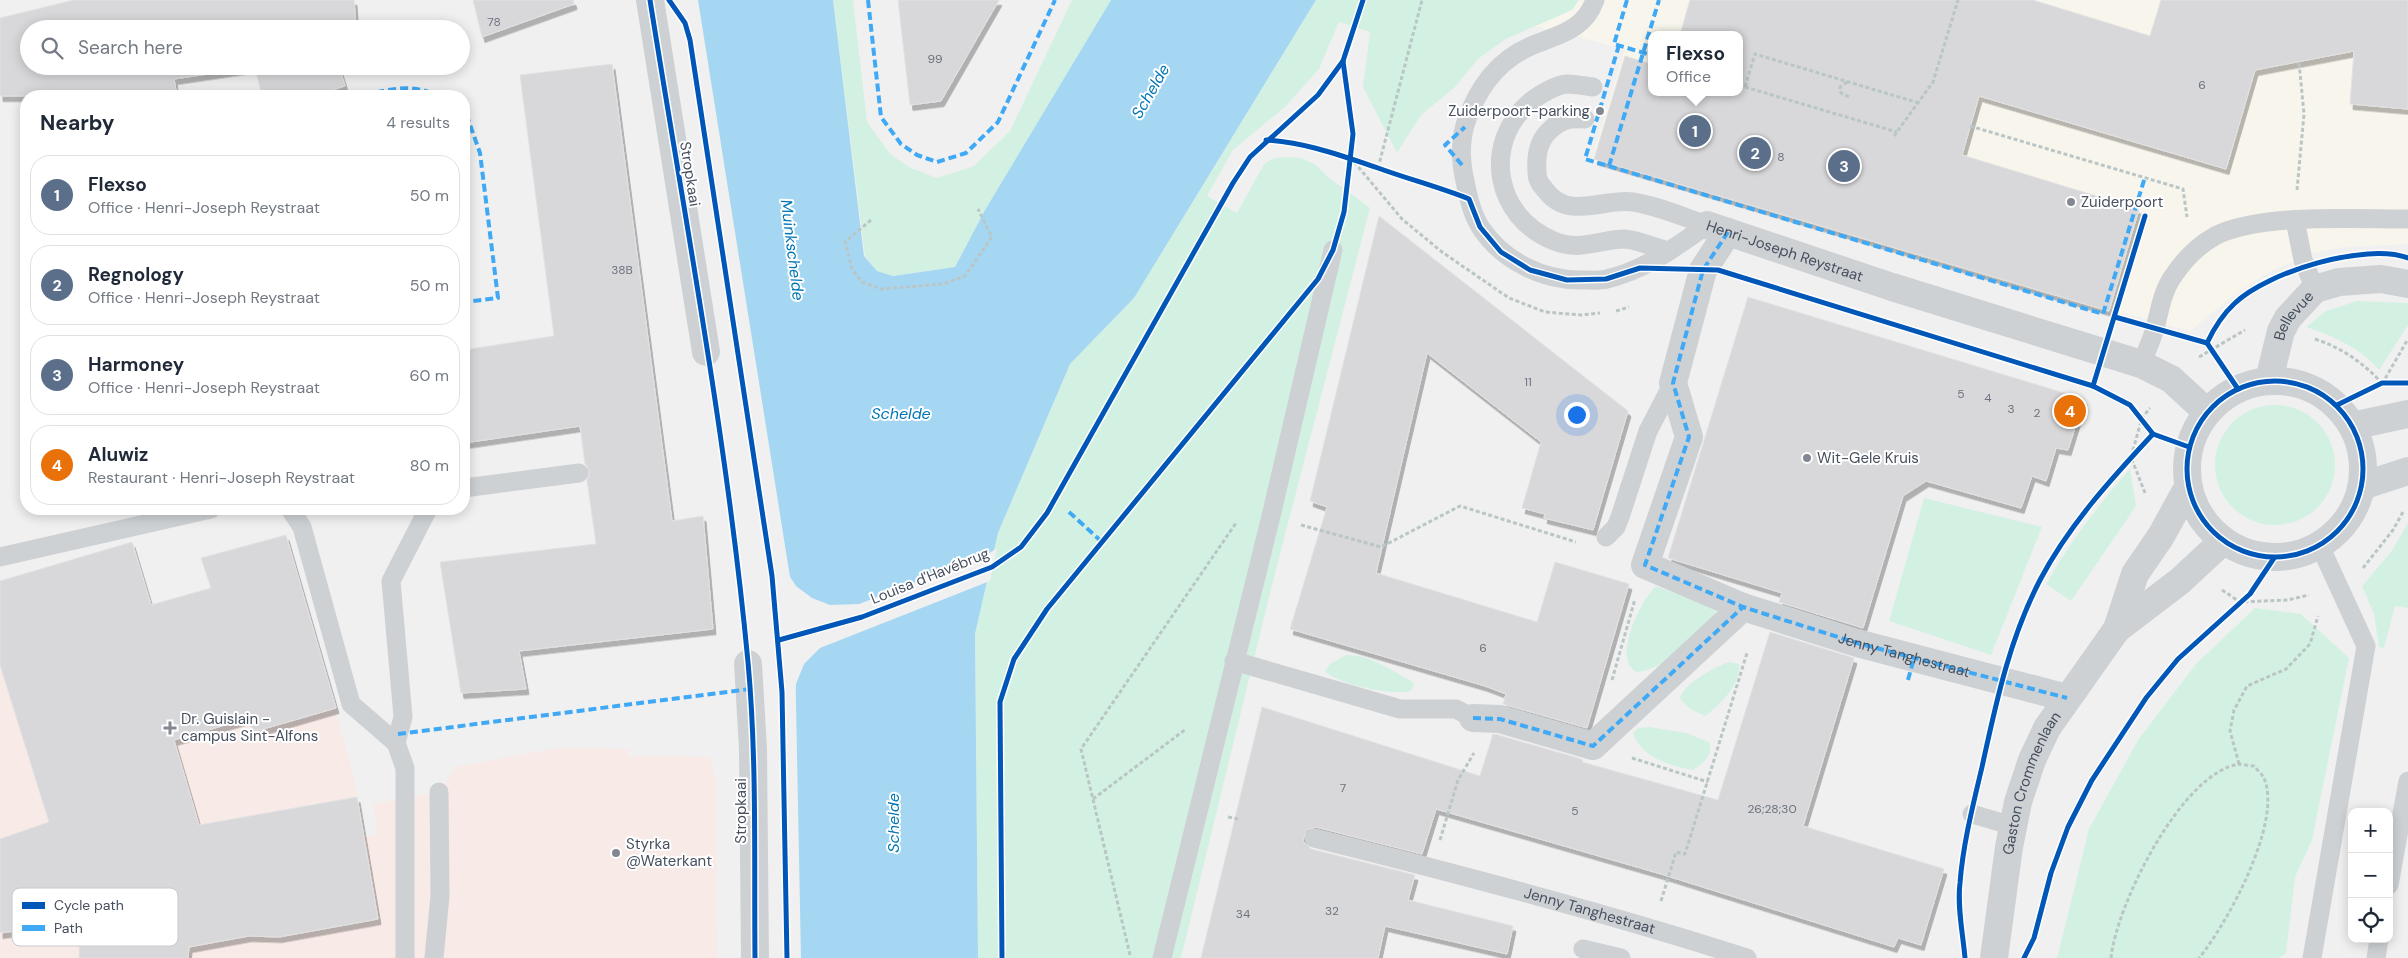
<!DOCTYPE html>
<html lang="en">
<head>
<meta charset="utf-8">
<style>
  :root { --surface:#fff; --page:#f2f2f3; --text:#1f2937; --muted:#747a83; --line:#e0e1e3; --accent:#db2777 }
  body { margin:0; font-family:"DM Sans",sans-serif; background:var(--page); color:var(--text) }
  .controls { position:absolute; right:15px; bottom:15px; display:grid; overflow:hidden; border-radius:10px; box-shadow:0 2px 12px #0003 }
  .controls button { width:45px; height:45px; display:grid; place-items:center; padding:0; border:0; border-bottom:1px solid var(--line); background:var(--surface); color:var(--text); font:25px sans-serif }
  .you { position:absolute; left:1576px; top:414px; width:18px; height:18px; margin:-12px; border:4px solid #fff; border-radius:50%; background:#1a73e8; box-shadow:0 0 0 8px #1a73e833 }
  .badge { display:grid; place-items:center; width:32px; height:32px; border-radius:50%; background:var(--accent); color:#fff; font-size:16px; font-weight:700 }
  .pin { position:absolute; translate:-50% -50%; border:2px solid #fff; box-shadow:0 1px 5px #0006 }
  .popup { position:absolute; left:1648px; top:31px; width:95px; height:65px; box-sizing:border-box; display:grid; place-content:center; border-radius:10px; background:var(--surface); filter:drop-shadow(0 1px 4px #0005); font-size:16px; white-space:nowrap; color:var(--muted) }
  .popup b { font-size:19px; color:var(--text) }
  .popup::after { content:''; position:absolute; left:50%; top:100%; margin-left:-10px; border:10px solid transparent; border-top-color:var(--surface) }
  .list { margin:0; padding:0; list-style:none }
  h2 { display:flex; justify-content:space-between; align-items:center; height:65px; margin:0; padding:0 20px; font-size:21px }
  h2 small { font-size:16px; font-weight:400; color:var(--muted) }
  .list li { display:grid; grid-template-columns:32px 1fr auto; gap:15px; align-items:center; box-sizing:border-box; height:80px; margin:0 10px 10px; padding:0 10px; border:1px solid var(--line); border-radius:20px }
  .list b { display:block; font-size:19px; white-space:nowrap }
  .list p { margin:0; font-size:16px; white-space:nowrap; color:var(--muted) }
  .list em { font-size:16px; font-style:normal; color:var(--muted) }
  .icon { flex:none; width:28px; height:28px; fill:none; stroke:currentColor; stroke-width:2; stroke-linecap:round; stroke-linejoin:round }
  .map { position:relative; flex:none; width:2408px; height:958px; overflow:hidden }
  .search { position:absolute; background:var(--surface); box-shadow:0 2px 12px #0003; left:20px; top:20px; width:450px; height:55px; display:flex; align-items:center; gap:12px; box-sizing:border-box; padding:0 18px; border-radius:28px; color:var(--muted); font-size:19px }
  .panel { position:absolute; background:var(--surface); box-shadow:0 2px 12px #0003; left:20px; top:90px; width:450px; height:425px; border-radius:20px }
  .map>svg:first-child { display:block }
  .commercial { fill:#f8f6ec; fill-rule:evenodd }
  .medical { fill:#f8eae6 }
  .green { fill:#d3f1e3 }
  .water { fill:#a5d7f2 }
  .pier { fill:#f1f0f0 }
  .building { fill:#d8d8db; stroke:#e2e2e3; filter:url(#shadow) }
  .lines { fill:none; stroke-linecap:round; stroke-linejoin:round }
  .path { stroke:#b9c6c5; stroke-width:3; stroke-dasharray:4 2.5; stroke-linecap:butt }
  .service { stroke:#ced1d4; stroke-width:19 }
  .pedestrian { stroke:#ced1d4; stroke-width:28 }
  .minor { stroke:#ced1d4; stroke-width:28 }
  .tertiary { stroke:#ced1d4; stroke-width:28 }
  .quiet { stroke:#3fa9f5; stroke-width:4; stroke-dasharray:8 4; stroke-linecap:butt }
  .cycleway-casing { stroke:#fff; stroke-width:8 }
  .cycleway { stroke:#0057b8; stroke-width:5 }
  .poi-dot { fill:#828791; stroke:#fff; stroke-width:2 }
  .labels { text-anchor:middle; stroke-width:4; stroke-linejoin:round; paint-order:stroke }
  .number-label { font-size:12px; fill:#6c737e }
  .poi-label { font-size:15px; fill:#464f5e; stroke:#fff; text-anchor:start }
  .street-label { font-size:15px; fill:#464f5e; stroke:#fff }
  .water-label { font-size:16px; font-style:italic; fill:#0276b5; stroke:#fff }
  .key { fill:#fff; stroke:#c8cacf; stroke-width:1 }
  .key-label { font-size:14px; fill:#464f5e }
</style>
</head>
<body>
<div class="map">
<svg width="2408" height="958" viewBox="0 0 2408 958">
  <defs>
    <filter id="shadow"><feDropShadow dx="3" dy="5.5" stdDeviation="0" flood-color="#0004"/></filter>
  </defs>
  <rect width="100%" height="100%" fill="#f1f0f0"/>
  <path class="commercial" d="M1579,0H2408V244L2342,247L2309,254L2267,273L2231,297L2190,331L2112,310L2110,313L1592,160L1625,49L1536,26L1572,10ZM1651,35H1739V92H1651Z"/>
  <path class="medical" d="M286,535L354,778L363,837L378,834L373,804L439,792L456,767L556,748L629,749L628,756L709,757L716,781L717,958H0V581L132,542L151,605L210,588L201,558Z"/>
  <g class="green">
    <path d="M833,0H853L867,122L891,155L911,168L937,178L974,166L1010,131L1072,0H1111L985,210L955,267L893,276L877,271L865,256Z"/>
    <path d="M1316,0H1579L1572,10L1506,39L1478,59L1454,88L1421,115L1397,153L1363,87L1370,32L1339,22L1319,69L1286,106L1233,150L1207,196L1237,213L1264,164L1274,158L1290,157L1301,158L1316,165L1328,177L1370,208L1272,585L1181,958H978L975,634L998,533L1070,364L1134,298Z"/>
    <path d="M2357,301L2408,303V325L2379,370C2361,348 2333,336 2306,327L2326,311Z"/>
    <circle cx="2275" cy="465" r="60"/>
    <path d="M2130,469L2136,506L2071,601L2046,584C2070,542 2098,505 2130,469Z"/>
    <path d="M1924,498L2042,527L1991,655L1889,621Z"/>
    <path d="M2408,523V608L2395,606L2384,648L2379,647L2374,614L2362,586L2391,552Z"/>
    <path d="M1656,586L1710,606L1716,612L1714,618C1694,639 1669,668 1637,672C1611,659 1641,600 1656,586Z"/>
    <path d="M2255,608L2301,614L2349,658L2312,840L2295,877L2286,953L2279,958H2057L2089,829L2138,740L2196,664Z"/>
    <path d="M1346,655C1368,654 1391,670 1410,680L1414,684L1411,691C1394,696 1338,685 1325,671L1330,664Z"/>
    <path d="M1729,662L1739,664C1742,683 1719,706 1705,716L1690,709L1680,699C1681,685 1716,666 1729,662Z"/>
    <path d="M1649,727L1686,733L1709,742C1714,754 1703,764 1693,770C1671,767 1641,757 1633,733L1638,728Z"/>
  </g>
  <path class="water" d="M698,0H833L864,256L877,271L893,276L955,267L985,210L1111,0H1316L1134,298L1070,364L998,533L975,634L978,958H801L794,602Z"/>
  <path class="pier" d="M997,548L990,581L820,648L804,664L796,684L795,695L799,958L792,602L787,572L796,586L812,598L830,605L859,604L988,554Z"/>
  <g class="building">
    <path d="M74,0H354L356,29H29V66H339L345,86L313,96H262L255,67L174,79L177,96H0V18Z"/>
    <path d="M473,0H573L574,4L482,37Z"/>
    <path d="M898,0H999L941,101L910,105Z"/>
    <path d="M1690,0H2033L2150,36L2161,0H2408V109L2350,104L2354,51L2255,70L2226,169L1979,96L1962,155L2139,209L2109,311L1594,159L1625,56L1651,64V92H1739V35H1680Z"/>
    <path d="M612,64L672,521L703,516L713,629L519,651L526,689L461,693L440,562L596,544L587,480L590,471L585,464L580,426L464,443V350L554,336L520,75Z"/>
    <path d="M1379,216L1628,411L1593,530L1544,518L1545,514L1522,508L1541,442L1427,353L1376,573L1537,622L1555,562L1629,584L1587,728L1503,704L1506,694L1485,686L1290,629L1327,507L1310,501Z"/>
    <path d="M1748,297L2084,399L2068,450L2056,448L2046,481L2032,476L2021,508L1926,481L1903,496L1863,628L1779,602L1782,593L1668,558Z"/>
    <path d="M286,535L336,708L253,732L249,718L174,740L199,825L357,797L378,919L279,937L249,936L189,947L188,958H79L80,922L0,933V839L49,822L0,665V581L132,542L151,605L211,588L201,558Z"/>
    <path d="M1770,632L1854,658L1803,826L1944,869L1921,945L1898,938L1894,947L1661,874L1436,809L1422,854L1316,827L1306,830L1303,841L1311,849L1415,875L1408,900L1513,926L1507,954L1385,926L1378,958H1201L1262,707L1480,776L1493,734L1498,735L1578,758L1583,760L1582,762L1718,800Z"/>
  </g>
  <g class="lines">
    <g class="path">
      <path d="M1847,82L1840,87L1841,93L1851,98"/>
      <path d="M1739,85L1745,87L1755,54L1919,103"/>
      <path d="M1745,87L1897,132"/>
      <path d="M1970,126L2183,189L2187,217"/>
      <path d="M1894,136L1933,82L1958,0"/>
      <path d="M1350,157L1402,219L1442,252L1509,298L1545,312L1581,315L1600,313"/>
      <path d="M1378,168L1422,0"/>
      <path d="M2297,190L2304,114L2299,62"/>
      <path d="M871,220L845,242L852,269L862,282L881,289L943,284L965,276L992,237L978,209"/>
      <path d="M1616,311L1629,307"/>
      <path d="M2315,339C2342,348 2362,362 2382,383"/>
      <path d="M2199,357L2245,330"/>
      <path d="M2382,384L2408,339"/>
      <path d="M2145,493L2131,457L2142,418L2150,408"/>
      <path d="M1301,525L1381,547L1460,506L1576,542"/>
      <path d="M2363,568L2393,530L2404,510"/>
      <path d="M2222,590L2240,602L2288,600L2309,595"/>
      <path d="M1612,680L1635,599"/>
      <path d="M1632,758L1708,782"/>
      <path d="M2239,764L2230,731L2234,710L2247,686L2286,669L2310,644L2318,616"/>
      <path d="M1093,799L1186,729"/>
      <path d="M1228,817L1238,819"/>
      <path d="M1440,840L1458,780L1474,753"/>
      <path d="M1661,901L1676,852L1685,854L1747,653"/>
      <path d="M1130,955L1081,749L1236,523"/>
      <path d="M2111,958C2116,906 2181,773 2239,764C2243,764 2249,766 2254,766C2257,770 2262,774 2264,778C2283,822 2227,924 2199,958"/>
    </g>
    <g class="service">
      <path d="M1595,0C1584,31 1557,35 1531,46C1496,61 1476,91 1465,125C1460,143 1461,164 1465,181C1468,197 1472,215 1481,228C1503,261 1542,280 1581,280C1589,280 1599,281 1607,279C1645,270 1676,247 1707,225"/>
      <path d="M1593,87C1585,86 1575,84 1567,84C1555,85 1539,95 1530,102C1482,143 1494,217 1554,241C1581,252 1600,239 1625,239C1638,240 1655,248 1669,251"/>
      <path d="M1585,119C1568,118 1560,120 1548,132C1537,143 1536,158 1537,172C1537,181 1541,185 1547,192C1569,220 1604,198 1633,202C1659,206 1683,217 1707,225"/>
      <path d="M2295,220L2303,260L2315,289"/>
      <path d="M2141,364C2146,352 2152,340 2155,328C2160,310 2162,291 2174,275C2184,260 2199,245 2215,236C2260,213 2357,219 2408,219"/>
      <path d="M464,488L579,473"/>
      <path d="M290,509L302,527L351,704L396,743L405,768V958"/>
      <path d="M1606,537L1616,527L1620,517L1648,431L1673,383"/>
      <path d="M0,557L211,509"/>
      <path d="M1234,661L1400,709H1456L1473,718"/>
      <path d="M396,743L403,717L391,581L428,509"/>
      <path d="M1972,814L2013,826"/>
      <path id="s1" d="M1314,838C1459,874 1604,912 1747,958"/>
      <path d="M2389,885L2408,781"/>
      <path d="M1583,949L1621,958"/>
      <path d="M434,958L440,896L439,792"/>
      <path d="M1162,958L1271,516L1333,250"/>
      <path d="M2312,958L2366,646L2320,546"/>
      <path d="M2376,958L2379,939"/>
    </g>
    <g class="pedestrian">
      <path d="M1728,232L1703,270L1673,383L1689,437L1645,565L1743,607L1857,643L2067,698"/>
      <path d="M1473,718L1500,719L1593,746L1743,607"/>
    </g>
    <g class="minor">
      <path d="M650,0L706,352"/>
      <path id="s2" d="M1707,225L1892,287L2141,364L2171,379L2207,412"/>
      <path d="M748,664L753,749L755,958"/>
    </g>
    <g class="tertiary">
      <path id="s3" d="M2269,380L2281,331L2288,318L2315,289L2339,282L2381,279L2408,284"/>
      <circle cx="2275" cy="469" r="88"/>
      <path d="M2352,426L2408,414"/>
      <path d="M2362,486L2408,471"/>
      <path d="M2117,629L2135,574L2161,536L2188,487"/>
      <path id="s4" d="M1994,958L2009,847L2018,802L2032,760L2047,728L2117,629L2180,581L2223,541"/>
    </g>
    <g class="quiet">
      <path d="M868,0L881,117L901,144L917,155L937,162L966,153L998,122L1055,0"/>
      <path d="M1627,0L1614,44L1651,55"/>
      <path d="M1619,45L1585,159L2103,314L2145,177"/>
      <path d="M365,96C385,89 417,83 436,96"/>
      <path d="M464,116L468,119L480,153L498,298L464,302"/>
      <path d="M1462,165L1445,145L1465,127"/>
      <path d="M1609,166L1659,0"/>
      <path id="s5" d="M1728,232L1703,270L1673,383L1689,437L1645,565L1743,607L1857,643L2067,698"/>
      <path d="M1069,512L1102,542"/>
      <path d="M1908,680L1914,658"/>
      <path d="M1473,718L1500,719L1593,746L1743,607"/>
      <path d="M398,734L750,689"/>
    </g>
    <defs>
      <g id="cycleway">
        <path d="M650,0C685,220 727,440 748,662C757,760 754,860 755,958"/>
        <path d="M669,0L685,23L690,40L772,576L782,692L787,958"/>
        <path d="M1266,140C1308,143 1339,155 1378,168C1408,179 1439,187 1469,199L1480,227L1501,252L1530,270L1567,280L1606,279L1640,268L1718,270L2093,386L2130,405L2153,434L2189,447"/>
        <path d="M2115,317L2207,343L2238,389"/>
        <path d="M2207,343C2214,328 2222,315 2235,303C2267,272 2366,242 2408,258"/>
        <circle cx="2275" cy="469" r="88"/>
        <path d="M2093,386L2145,216"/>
        <path d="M2337,405L2382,383H2408"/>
        <path d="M779,640L862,617L992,567L1021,547L1047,513L1233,183L1250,157L1318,95L1343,61"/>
        <path d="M1002,958L1000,702L1014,659L1047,609L1318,279L1333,250L1344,212L1353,134L1343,61L1363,0"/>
        <path d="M1965,958C1963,934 1957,907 1960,883C1963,844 1973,805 1982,767C1996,703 2009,640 2040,580C2069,525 2111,479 2153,434"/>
        <path d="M2024,958L2034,938L2051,873L2068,827L2092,780L2146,698L2178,659L2250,594L2274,558"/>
      </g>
    </defs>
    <use href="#cycleway" class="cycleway-casing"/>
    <use href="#cycleway" class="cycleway"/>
  </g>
  <g class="poi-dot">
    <circle cx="1600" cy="111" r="5"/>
    <circle cx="2071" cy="202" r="5"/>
    <circle cx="1807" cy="458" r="5"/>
    <path d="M167.5 720.5h5v5h5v5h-5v5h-5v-5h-5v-5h5z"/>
    <circle cx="616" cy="853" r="5"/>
  </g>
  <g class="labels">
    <g class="number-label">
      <text x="494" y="26">78</text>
      <text x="935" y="63">99</text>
      <text x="2202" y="89">6</text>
      <text x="1781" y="161">8</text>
      <text x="622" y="274">38B</text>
      <text x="1528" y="386">11</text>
      <text x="1961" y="398">5</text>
      <text x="1988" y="402">4</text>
      <text x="2011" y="413">3</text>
      <text x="2037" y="417">2</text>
      <text x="1483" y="652">6</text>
      <text x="1343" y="792">7</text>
      <text x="1772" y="813">26;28;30</text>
      <text x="1575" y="815">5</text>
      <text x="1332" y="915">32</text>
      <text x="1243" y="918">34</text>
    </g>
    <g class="poi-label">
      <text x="1590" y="116" text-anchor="end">Zuiderpoort-parking</text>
      <text x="2081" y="207">Zuiderpoort</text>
      <text x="1817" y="463">Wit-Gele Kruis</text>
      <text x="181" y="724">Dr. Guislain -<tspan x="181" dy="17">campus Sint-Alfons</tspan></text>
      <text x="626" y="849">Styrka<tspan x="626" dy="17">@Waterkant</tspan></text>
    </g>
    <g class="street-label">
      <text transform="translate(690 174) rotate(81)" y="5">Stropkaai</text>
      <text dy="5" stroke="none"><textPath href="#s2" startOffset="82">Henri-Joseph Reystraat</textPath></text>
      <text dy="5" stroke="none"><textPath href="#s3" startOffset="70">Bellevue</textPath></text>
      <text transform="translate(930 576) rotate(-22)" y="5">Louisa d'Havébrug</text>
      <text dy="5" stroke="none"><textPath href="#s5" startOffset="629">Jenny Tanghestraat</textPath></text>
      <text dy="5" stroke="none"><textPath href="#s4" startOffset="180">Gaston Crommenlaan</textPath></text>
      <text transform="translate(741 811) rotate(-90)" y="5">Stropkaai</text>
      <text dy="5" stroke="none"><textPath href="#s1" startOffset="285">Jenny Tanghestraat</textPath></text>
    </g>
    <g class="water-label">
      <text transform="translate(1150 91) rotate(-60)" y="6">Schelde</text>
      <text transform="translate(793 250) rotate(83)" y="6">Muinkschelde</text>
      <text x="901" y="419">Schelde</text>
      <text transform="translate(893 823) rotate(-90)" y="6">Schelde</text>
    </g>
  </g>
  <rect x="12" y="888" width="166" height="58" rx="8" class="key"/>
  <rect x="22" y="902" width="23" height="7" fill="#0057b8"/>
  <rect x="22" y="925" width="23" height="6" fill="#3fa9f5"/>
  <g class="key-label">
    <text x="54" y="910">Cycle path</text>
    <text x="54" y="933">Path</text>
  </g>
</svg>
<div class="controls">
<button>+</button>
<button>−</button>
<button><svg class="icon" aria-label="locate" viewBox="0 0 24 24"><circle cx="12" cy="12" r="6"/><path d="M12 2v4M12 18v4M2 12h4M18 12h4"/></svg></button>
</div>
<div class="you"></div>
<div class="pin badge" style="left:1695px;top:131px;background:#5c6f8a">1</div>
<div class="popup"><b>Flexso</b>Office</div>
<div class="pin badge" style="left:1755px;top:153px;background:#5c6f8a">2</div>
<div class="pin badge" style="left:1844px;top:166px;background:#5c6f8a">3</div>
<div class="pin badge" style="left:2070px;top:411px;background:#e8710a">4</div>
<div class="search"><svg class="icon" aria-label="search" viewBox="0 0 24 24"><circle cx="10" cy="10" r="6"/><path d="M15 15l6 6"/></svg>Search here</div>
<section class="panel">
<h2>Nearby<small>4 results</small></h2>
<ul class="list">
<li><span class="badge" style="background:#5c6f8a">1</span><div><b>Flexso</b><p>Office · Henri-Joseph Reystraat</p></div><em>50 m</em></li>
<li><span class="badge" style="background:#5c6f8a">2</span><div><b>Regnology</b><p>Office · Henri-Joseph Reystraat</p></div><em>50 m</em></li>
<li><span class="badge" style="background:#5c6f8a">3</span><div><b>Harmoney</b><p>Office · Henri-Joseph Reystraat</p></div><em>60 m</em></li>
<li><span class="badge" style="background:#e8710a">4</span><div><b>Aluwiz</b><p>Restaurant · Henri-Joseph Reystraat</p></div><em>80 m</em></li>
</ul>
</section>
</div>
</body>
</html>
